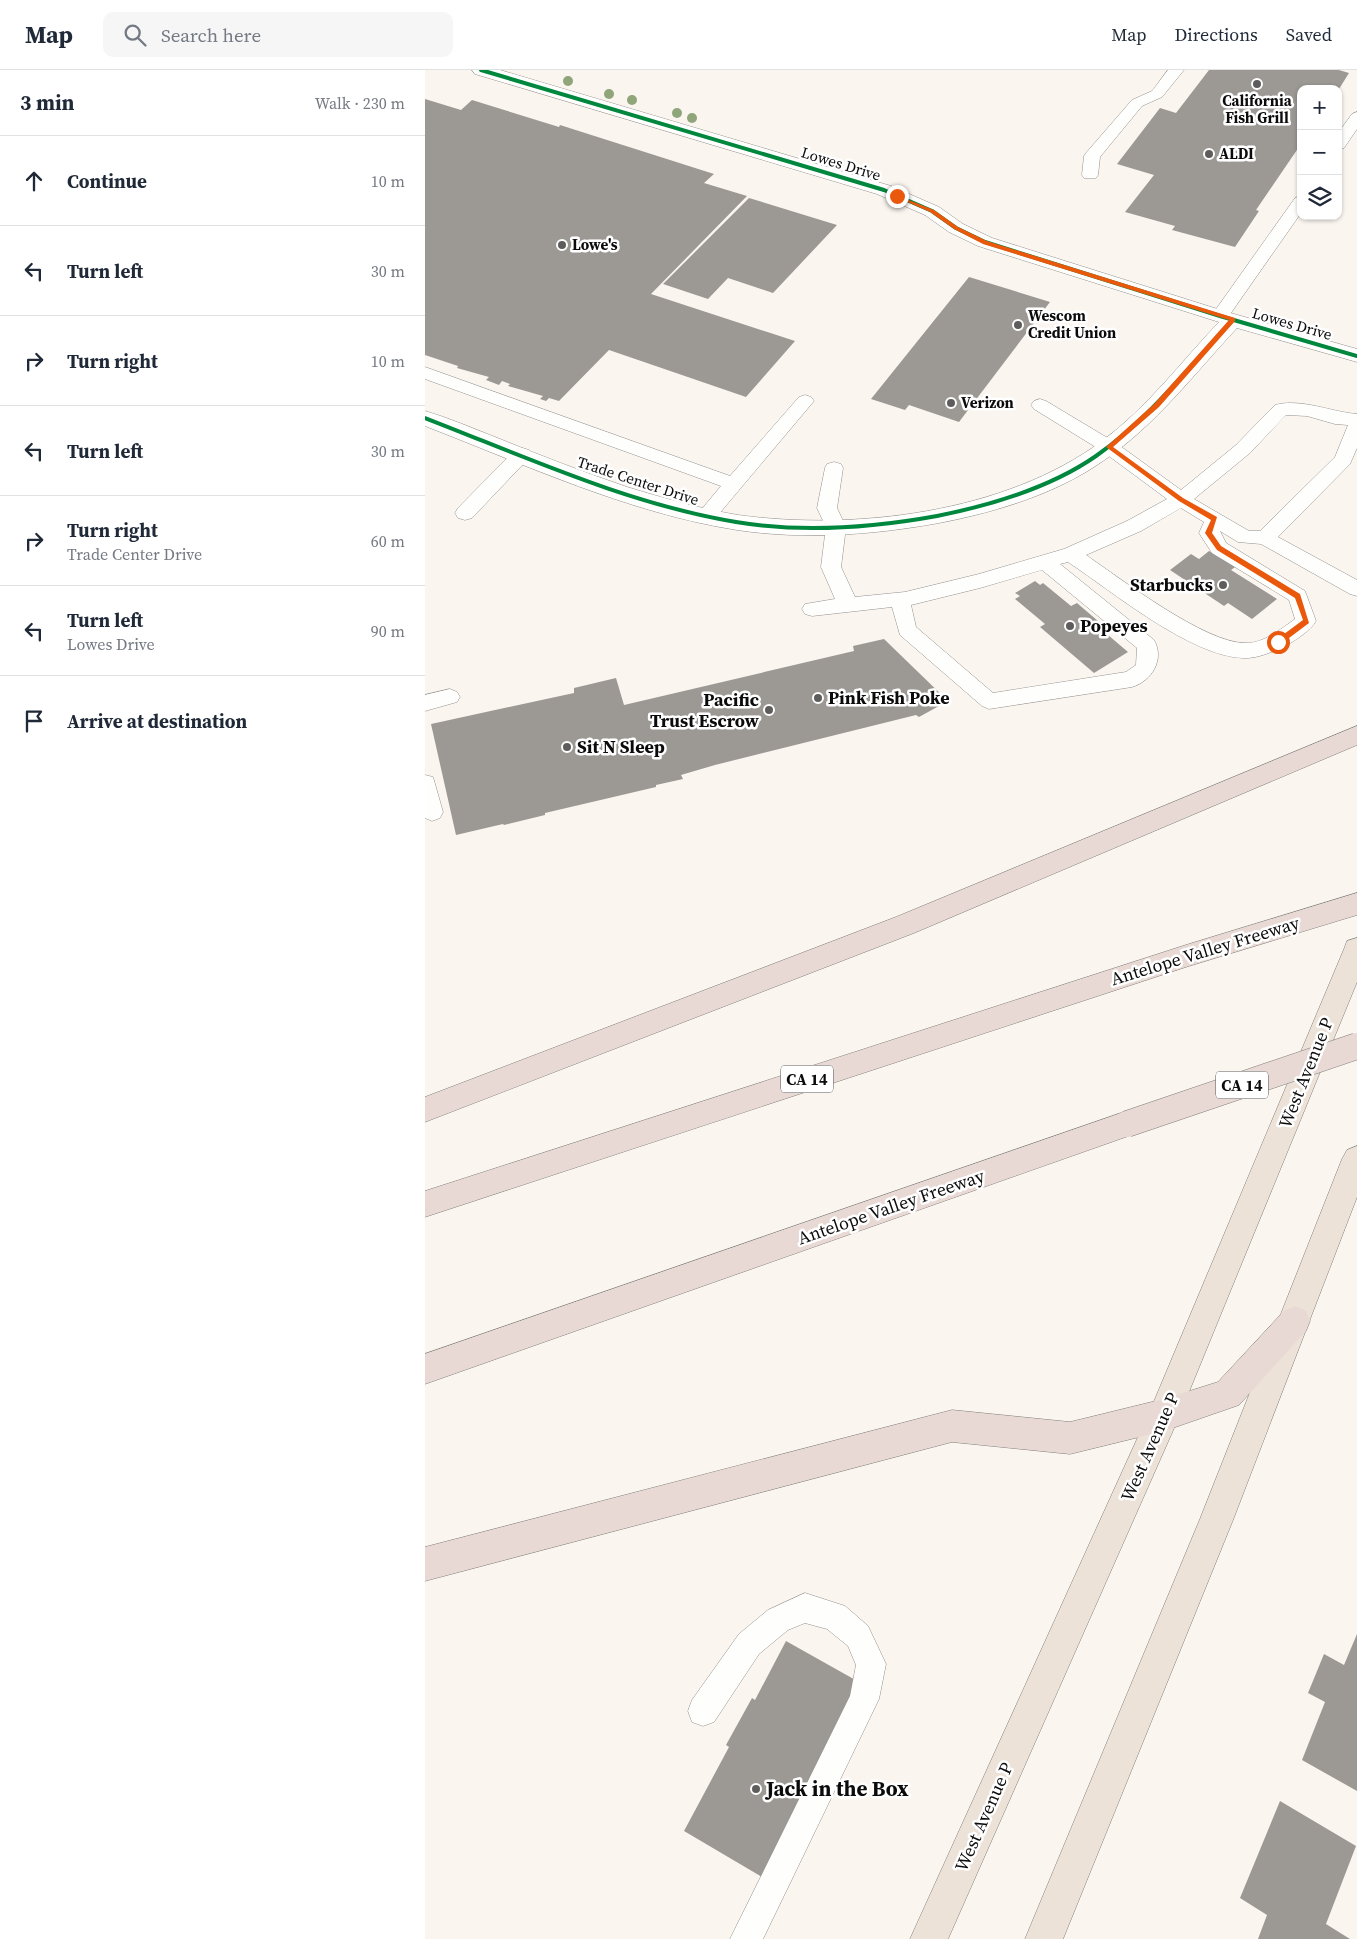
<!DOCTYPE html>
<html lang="en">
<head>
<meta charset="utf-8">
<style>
  :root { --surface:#fff; --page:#f6f6f7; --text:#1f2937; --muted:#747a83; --line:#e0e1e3 }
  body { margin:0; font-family:"Source Serif 4",serif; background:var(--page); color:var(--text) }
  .controls { position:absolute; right:15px; top:15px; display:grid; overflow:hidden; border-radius:10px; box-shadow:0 1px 4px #0004 }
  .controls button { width:45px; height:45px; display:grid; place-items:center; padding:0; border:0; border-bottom:1px solid var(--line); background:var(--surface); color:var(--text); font:25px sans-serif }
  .stop { position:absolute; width:15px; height:15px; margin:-11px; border:4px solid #ea580c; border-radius:50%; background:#fff }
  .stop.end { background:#ea580c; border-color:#fff; box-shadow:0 1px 5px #0008 }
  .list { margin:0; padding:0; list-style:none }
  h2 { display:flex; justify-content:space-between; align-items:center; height:65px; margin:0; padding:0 20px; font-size:21px }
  h2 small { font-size:16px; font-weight:400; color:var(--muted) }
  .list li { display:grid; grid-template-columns:32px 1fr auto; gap:15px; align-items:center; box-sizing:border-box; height:90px; padding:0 20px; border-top:1px solid var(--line) }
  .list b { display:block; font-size:19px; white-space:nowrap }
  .list p { margin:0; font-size:16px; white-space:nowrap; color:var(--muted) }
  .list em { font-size:16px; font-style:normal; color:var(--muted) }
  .icon { flex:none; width:28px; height:28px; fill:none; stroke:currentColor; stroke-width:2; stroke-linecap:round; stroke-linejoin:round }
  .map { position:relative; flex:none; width:932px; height:1869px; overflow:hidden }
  header { display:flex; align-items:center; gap:30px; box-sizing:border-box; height:70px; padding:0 25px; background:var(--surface); border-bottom:1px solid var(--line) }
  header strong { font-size:24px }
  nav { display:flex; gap:28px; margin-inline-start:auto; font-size:18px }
  .search { width:350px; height:45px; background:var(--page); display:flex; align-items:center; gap:12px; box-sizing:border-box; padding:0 18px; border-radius:10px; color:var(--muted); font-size:19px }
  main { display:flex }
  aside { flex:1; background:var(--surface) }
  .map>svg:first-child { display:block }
  .building { fill:#9c9995 }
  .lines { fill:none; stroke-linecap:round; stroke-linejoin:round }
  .lane-casing { stroke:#93908e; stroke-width:1 }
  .street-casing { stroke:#93908e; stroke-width:1 }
  .primary-casing { stroke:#807e7b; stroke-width:1 }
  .highway-casing { stroke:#807e7b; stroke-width:1 }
  .lane { fill:#fefefd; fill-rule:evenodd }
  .street { fill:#fefefd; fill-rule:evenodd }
  .primary { fill:#ece2d7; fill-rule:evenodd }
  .highway { fill:#e9d9d4; fill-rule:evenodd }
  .highway-bridge-casing { stroke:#807e7b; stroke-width:27; stroke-linecap:butt }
  .highway-bridge { stroke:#e9d9d4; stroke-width:26 }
  .cycleway-casing { stroke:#fff; stroke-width:6 }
  .cycleway { stroke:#00873e; stroke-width:4 }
  .tree { fill:#90a57a }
  .route { fill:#ea580c }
  .poi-dot { fill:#5f5d5b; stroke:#fff; stroke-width:2 }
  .labels { text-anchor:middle; stroke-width:5; stroke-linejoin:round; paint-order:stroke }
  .far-poi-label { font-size:15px; font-weight:bold; fill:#0b0b0b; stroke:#fff; text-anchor:start }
  .far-street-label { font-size:15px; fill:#0b0b0b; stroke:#fff }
  .shield { fill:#fff; stroke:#545454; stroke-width:1 }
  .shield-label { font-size:16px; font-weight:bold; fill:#0b0b0b }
  .poi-label { font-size:18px; font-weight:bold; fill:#0b0b0b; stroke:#fff; text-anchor:start }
  .street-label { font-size:18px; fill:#0b0b0b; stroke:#fff }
  .near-poi-label { font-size:21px; font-weight:bold; fill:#0b0b0b; stroke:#fff; text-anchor:start }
</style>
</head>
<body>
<header>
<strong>Map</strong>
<div class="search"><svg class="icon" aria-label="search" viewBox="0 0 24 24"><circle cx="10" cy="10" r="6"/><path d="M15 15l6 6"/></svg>Search here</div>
<nav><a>Map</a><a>Directions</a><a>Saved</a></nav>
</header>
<main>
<aside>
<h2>3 min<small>Walk · 230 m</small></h2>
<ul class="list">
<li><svg class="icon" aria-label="ahead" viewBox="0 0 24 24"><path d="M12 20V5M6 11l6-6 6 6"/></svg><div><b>Continue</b></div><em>10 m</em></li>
<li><svg class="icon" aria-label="left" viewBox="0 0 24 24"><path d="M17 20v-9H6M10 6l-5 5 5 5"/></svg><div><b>Turn left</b></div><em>30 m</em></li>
<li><svg class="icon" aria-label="right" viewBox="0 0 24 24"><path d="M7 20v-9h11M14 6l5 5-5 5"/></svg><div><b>Turn right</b></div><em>10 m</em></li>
<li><svg class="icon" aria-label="left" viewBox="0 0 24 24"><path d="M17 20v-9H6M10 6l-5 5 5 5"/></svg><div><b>Turn left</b></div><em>30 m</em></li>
<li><svg class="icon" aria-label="right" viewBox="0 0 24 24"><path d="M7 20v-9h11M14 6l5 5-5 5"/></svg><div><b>Turn right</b><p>Trade Center Drive</p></div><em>60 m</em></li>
<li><svg class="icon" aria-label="left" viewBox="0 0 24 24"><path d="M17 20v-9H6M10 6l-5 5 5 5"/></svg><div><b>Turn left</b><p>Lowes Drive</p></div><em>90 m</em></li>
<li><svg class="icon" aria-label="arrive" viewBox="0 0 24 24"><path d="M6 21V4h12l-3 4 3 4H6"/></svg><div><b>Arrive at destination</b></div></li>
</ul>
</aside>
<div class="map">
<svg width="932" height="1869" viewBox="0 0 932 1869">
  <rect width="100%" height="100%" fill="#faf5ef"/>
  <g class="building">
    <path d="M784,0H914L924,3L914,19H876V74L831,140L834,141L810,177L747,160L750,156L700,142L729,105L692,94L735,38L751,43Z"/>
    <path d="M0,29L36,40L47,30L134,57L135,55L289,104L279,113L322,126L226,224L370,271L321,327L184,280L134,331L124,328L121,331L115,329L118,326L83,316L85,314L77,311L74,315L61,310L64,307L32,298L33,296L0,285Z"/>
    <path d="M324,128L412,155L348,223L303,208L283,229L238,214Z"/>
    <path d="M544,207L625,232L534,352L484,335L480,340L446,329Z"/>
    <path d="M784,481L795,488L798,486L813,495L806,500L852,529L827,549L803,533L799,536L745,500L766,484L774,489Z"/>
    <path d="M610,511L615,515L618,513L646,536L652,533L673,551L669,553L703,582L669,603L615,557L620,554L590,529L595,526L590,523Z"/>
    <path d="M459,569L523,631L494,647L491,645L290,695L256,705L258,709L231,715V717L120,743V745L79,755L78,754L31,765L6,654L149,623V618L191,608L199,635L429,581L428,576Z"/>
    <path d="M932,1564V1721L877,1690L900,1632L883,1623L899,1584L919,1595Z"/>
    <path d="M361,1571L434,1612L337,1807L259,1761L304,1677L301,1675L327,1628L330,1630Z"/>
    <path d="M855,1731L931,1776L901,1854L925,1869H833L842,1845L815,1828Z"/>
  </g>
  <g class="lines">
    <defs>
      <g id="lane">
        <path d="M743,0H759L737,27L717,36L675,87L673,105L671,108H659L657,105L659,86L661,83L707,30L727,21Z"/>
        <path d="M932,42V59L919,78L913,80V63L927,44Z"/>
        <path d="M876,126V143L801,250L795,251L789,250L786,246L789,242L870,128Z"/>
        <path d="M0,297L305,406L374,327L380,325L386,327L389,331L288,451L281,453L274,451L271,446L296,416L0,309Z"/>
        <path d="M615,329L621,331L691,373L756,420L811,375L850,335C876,328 906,342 932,344V378L925,394L853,467L932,510V526L925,524L836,474L813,472L795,461L801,473L880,521L891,551C885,561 872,569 862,575C850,581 832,589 818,588C765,586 688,522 643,492L635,494L729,570C740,589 727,611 707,617L564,639L557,636L475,565L467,537L387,546L380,544L377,539L380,534L410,529L396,497L401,457L392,438L400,398L402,394L409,392L416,394L418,398L412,438L421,457L416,497L430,527L480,522L554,504L639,479L702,451L742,429L677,381L609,339L606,335L609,331ZM861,345L882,346L910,354L923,355L910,387L835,461H824L769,429L825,383ZM756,438L779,452L774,463L787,483L864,530L870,549C856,559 838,574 820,573C780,573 696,509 661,485L716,461ZM617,500L712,578L711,595L701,602L568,623L491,557L486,535L555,518Z"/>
        <path d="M97,378L104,380L106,384L104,388L47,448L40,450L33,448L30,443L33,438L90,380Z"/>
        <path d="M25,619L32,622L35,627L32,632L0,641V625Z"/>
        <path d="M0,705L8,707L18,742L15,748L7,751L0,748Z"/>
        <path d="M380,1523L420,1536L443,1556L461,1594L454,1629L338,1869H305L425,1626L431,1595L423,1576L402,1559L380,1553L363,1560L334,1584L289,1652L278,1656L267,1652L263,1641L267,1630L314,1564L343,1540Z"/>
      </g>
      <path id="street" d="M47,0H75L466,116L514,137L538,154L567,168L802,242L932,279V292L812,258C769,304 731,355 678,391C631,424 571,442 514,453C448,465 379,470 312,460C204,443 101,395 0,356V341C24,348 47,358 70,367C114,385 158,402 202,417C238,428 276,439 313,445C430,461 580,443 677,371C722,338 756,292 794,252L553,176L524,162L500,145L452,124L50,4Z"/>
      <g id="primary">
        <path d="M932,868V912L750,1356L523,1869H485L727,1336L919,879L922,871Z"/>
        <path d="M932,1076V1127L808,1450L638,1869H600L775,1449L917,1089L922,1080Z"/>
      </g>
      <g id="highway">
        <path d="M932,656V675L489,863L0,1052V1027L471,847Z"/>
        <path d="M932,823V845L764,896L0,1147V1121L764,874Z"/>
        <path d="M702,1041L712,1045L716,1054L712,1063L0,1314V1284Z"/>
        <path d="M870,1236L881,1241L885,1251L881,1261L814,1335L739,1361L645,1384L527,1372L0,1511V1477L527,1340L645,1352L739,1329L793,1312L859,1241Z"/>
      </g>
    </defs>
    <use href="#lane" class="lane-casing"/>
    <use href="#street" class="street-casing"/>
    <use href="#primary" class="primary-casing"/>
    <use href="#highway" class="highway-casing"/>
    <use href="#lane" class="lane"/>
    <use href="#street" class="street"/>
    <use href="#primary" class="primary"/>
    <use href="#highway" class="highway"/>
    <defs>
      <path id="highway-bridge" d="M702,1054L932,976"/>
    </defs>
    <use href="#highway-bridge" class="highway-bridge-casing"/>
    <use href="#highway-bridge" class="highway-bridge"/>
    <defs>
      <g id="cycleway">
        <path d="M56,0L459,120L507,141L531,158L560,172L795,246L932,286"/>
        <path d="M0,348C101,387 203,434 311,452C377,463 446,458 512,446C567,435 625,418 671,386C724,349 764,297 808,250"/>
      </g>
    </defs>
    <use href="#cycleway" class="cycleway-casing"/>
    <use href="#cycleway" class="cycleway"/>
  </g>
  <g class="tree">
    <circle cx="143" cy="11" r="5"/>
    <circle cx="184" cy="24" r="5"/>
    <circle cx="207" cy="30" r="5"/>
    <circle cx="252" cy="43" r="5"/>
    <circle cx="267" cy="48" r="5"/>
  </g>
  <path class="route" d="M471,125L509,140L533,157L562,171L810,248V251L734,337L688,377L758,428L792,447L787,463L796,476L875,524L884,553L856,574H851V570L878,550L870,528L792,480L780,463L786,450L754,431L681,377L729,334L804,250L558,174L529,159L505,142L471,127Z"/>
  <g class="poi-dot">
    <circle cx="832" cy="14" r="5"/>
    <circle cx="784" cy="84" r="5"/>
    <circle cx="137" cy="175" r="5"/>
    <circle cx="593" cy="255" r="5"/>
    <circle cx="526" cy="333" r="5"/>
    <circle cx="798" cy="515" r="5"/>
    <circle cx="645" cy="556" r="5"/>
    <circle cx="393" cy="628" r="5"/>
    <circle cx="344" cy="640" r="5"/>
    <circle cx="142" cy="677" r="5"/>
    <circle cx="331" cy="1719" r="5"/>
  </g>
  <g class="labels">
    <g class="far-poi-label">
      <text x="832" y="36" text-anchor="middle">California<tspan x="832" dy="17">Fish Grill</tspan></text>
      <text x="794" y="89">ALDI</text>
      <text x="147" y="180">Lowe's</text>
      <text x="603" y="251">Wescom<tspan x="603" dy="17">Credit Union</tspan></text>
      <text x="536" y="338">Verizon</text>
    </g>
    <g class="far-street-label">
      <text transform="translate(416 94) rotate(17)" y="5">Lowes Drive</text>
      <text transform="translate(867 254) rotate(16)" y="5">Lowes Drive</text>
      <text transform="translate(213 411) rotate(18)" y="5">Trade Center Drive</text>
    </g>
    <g class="shield">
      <rect x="356" y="995.5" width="52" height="27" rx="4"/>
      <rect x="791" y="1001.5" width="52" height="27" rx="4"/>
    </g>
    <g class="shield-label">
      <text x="382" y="1015">CA 14</text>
      <text x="817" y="1021">CA 14</text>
    </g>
    <g class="poi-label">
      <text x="788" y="521" text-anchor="end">Starbucks</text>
      <text x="655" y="562">Popeyes</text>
      <text x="403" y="634">Pink Fish Poke</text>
      <text x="334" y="636" text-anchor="end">Pacific<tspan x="334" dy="21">Trust Escrow</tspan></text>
      <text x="152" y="683">Sit N Sleep</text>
    </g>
    <g class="street-label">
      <text transform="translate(780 881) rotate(-17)" y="6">Antelope Valley Freeway</text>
      <text transform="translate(881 1003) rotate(-68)" y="6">West Avenue P</text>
      <text transform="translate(466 1137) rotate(-19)" y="6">Antelope Valley Freeway</text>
      <text transform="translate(725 1377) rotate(-66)" y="6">West Avenue P</text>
      <text transform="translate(559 1747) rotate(-66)" y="6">West Avenue P</text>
    </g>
    <g class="near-poi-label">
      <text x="341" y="1726">Jack in the Box</text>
    </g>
  </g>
</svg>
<div class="controls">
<button>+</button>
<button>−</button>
<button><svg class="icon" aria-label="layers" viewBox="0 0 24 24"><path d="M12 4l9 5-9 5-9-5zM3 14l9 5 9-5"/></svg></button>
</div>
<div class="stop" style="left:853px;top:572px"></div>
<div class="stop end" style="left:472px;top:126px"></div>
</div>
</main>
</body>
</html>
